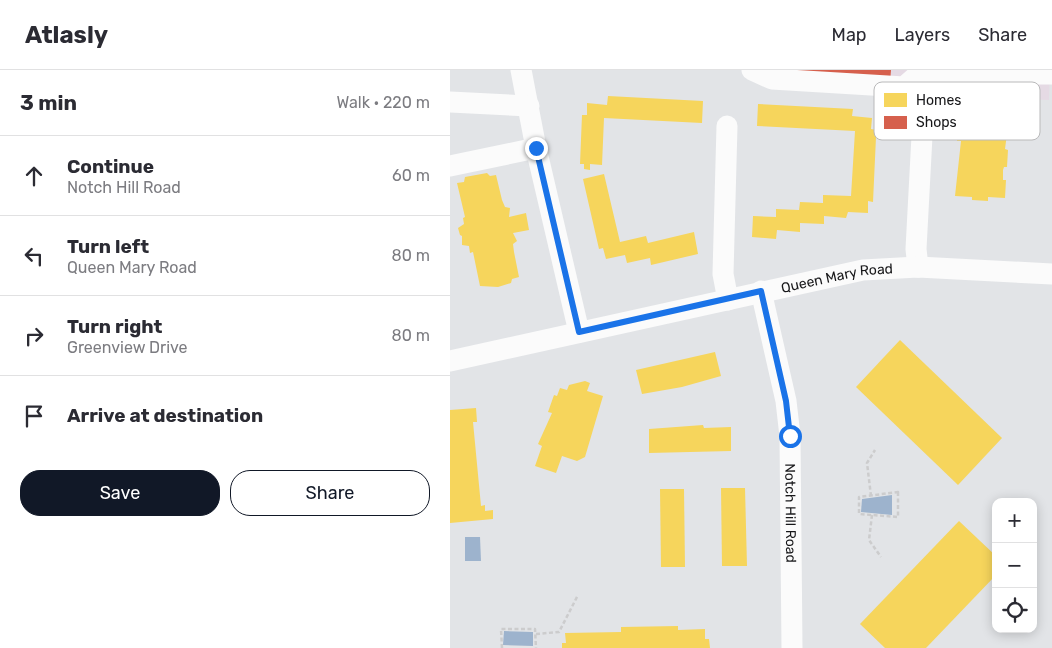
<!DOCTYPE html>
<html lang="en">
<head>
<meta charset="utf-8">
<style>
  :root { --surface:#fff; --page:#f7f7f7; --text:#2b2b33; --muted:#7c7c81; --line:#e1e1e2; --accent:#111827 }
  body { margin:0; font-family:Rubik,sans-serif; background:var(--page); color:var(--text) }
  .controls { position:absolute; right:15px; bottom:15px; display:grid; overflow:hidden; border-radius:10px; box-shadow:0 2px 12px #0003 }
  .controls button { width:45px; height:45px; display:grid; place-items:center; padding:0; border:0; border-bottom:1px solid var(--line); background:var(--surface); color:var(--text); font:25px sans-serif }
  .stop { position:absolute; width:15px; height:15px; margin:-11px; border:4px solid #1a73e8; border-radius:50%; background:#fff }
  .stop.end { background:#1a73e8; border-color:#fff; box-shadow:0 1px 5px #0008 }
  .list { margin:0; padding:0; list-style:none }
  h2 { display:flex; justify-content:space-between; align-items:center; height:65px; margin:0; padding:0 20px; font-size:21px }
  h2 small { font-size:16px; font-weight:400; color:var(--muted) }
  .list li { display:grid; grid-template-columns:32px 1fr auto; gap:15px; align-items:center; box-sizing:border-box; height:80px; padding:0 20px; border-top:1px solid var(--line) }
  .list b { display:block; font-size:19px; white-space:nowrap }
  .list p { margin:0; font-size:16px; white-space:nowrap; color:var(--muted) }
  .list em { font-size:16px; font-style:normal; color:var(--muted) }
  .actions { display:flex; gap:10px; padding:15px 20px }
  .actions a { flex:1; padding:11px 0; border:1px solid var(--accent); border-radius:20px; text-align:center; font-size:18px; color:var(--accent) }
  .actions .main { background:var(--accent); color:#fff }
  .icon { flex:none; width:28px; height:28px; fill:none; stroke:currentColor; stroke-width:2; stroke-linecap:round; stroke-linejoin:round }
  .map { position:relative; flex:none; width:602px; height:578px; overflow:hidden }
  header { display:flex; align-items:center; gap:30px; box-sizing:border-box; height:70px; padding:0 25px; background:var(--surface); border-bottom:1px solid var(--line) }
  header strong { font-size:24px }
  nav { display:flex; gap:28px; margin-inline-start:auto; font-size:18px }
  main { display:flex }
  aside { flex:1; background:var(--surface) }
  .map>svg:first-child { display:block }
  .commercial { fill:#e5dae4 }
  .water { fill:#9db3cd }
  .homes { fill:#f6d55c }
  .shops { fill:#d6604d }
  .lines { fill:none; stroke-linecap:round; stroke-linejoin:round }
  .path { stroke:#cccccd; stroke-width:2.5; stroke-dasharray:4 2.5; stroke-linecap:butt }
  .minor { stroke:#fbfbfb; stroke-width:21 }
  .route { stroke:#1a73e8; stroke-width:6 }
  .labels { text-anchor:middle; stroke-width:5; stroke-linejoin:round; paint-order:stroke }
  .street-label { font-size:14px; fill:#171719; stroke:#fff }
  .key { fill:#fff; stroke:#b9b9ba; stroke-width:1 }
  .key-label { font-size:14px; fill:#171719 }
</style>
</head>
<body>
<header>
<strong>Atlasly</strong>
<nav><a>Map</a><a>Layers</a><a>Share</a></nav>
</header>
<main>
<aside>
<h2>3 min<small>Walk · 220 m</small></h2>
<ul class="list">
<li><svg class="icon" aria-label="ahead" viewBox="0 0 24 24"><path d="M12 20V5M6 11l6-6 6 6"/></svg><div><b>Continue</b><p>Notch Hill Road</p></div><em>60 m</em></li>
<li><svg class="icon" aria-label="left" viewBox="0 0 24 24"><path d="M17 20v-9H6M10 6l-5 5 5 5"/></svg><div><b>Turn left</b><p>Queen Mary Road</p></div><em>80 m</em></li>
<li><svg class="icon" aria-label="right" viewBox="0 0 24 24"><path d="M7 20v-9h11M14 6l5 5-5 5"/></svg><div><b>Turn right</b><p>Greenview Drive</p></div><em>80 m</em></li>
<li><svg class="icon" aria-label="arrive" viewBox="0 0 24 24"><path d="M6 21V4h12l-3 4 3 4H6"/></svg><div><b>Arrive at destination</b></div></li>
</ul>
<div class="actions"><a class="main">Save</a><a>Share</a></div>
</aside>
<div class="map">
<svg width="602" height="578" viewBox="0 0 602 578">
  <rect width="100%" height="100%" fill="#e2e4e7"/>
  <path class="commercial" d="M312,0H600L599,30L459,25Z"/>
  <g class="water">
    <path d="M442,425V445L411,442L412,429Z"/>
    <path d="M15,467H30L31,491H15Z"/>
    <path d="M54,561L83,562V576L53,575Z"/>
  </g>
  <g class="homes">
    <path d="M158,26L253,31L252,53L154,48L152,95L140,94V100L134,99V94H130L132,45H137V33L157,35Z"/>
    <path d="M308,34L403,39L402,46L422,48L421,59L427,60L426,67L423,132L418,131V143L398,142L396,148L374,146V154L350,153V162L327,160L326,169L302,167L303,146L326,147V139L349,140L350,132L373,133V125L401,126L405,61L307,56Z"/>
    <path d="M526,43L559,48L555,79L558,80L557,97H554L553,100V110H556L555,128L538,127V131L522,130V127L505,126L511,71H507L509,45L526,46Z"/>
    <path d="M37,103L40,106L46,105L52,130L55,137L60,138L59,147L76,143L79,160L63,163L67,171L63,174L64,182L69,207L62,209L61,213L48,217L30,216L23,182L20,183L19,176L12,175V166L10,165L8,158L14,154L13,148L15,147L7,113L14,112L15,107Z"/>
    <path d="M154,104L170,172L196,166L198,173L244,162L248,184L201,195L200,188L177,193L175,185L156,189L153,178L149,179L133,109Z"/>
    <path d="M450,270L552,368L508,415L406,317Z"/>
    <path d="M265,282L271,306L232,317L192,324L186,300Z"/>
    <path d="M135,311L140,313L137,321L153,326L135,387L127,391L112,386L106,403L85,396L92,376L88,374L102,343L98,342L104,325L107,326L110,318L117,320L119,315Z"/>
    <path d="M26,338L27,352H23L31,436L35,435V441L43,440V449L0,453V340Z"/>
    <path d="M253,355L254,358L281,357V381L199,383V359Z"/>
    <path d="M271,418H295L297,496H272Z"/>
    <path d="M210,419H234L235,497H211Z"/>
    <path d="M509,451L546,486V505L476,578H435L410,554Z"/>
    <path d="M228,556V560L255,559V569H259L260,578H112V573H116L115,563L171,562V557Z"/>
  </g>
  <path class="shops" d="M323,0H441L440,13Z"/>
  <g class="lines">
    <g class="path">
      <path d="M448,422V447L409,444V427Z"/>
      <path d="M421,426L417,393L425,380"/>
      <path d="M422,445L419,470L431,487"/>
      <path d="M86,564L109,562L128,525"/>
      <path d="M52,578L51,559H85L86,578"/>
    </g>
    <g class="minor">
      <path d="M71,0L86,78L129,262"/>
      <path d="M302,0L322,9L454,17L470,3"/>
      <path d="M470,0V3L579,7V0"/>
      <path d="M585,0L588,4H602"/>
      <path d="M0,32L79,36"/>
      <path d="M277,56L273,204L278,230"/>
      <path d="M0,96L86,78"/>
      <path d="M468,197L466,179L473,47"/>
      <path id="s1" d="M311,221L336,331L340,366L342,578"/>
      <path id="s2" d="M0,291L413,200L468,197L602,204"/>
    </g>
  </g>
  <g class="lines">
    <path class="route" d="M86,78L129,262L311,221L336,331L340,366"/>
  </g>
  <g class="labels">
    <g class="street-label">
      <text dy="5" stroke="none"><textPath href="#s2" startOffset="396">Queen Mary Road</textPath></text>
      <text dy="5" stroke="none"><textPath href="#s1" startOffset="225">Notch Hill Road</textPath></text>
    </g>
  </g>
  <rect x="424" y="12" width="166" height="58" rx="8" class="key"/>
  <rect x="434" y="23" width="23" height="14" fill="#f6d55c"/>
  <rect x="434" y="46" width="23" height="13" fill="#d6604d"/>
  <g class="key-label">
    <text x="466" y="35">Homes</text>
    <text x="466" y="57">Shops</text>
  </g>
</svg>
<div class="controls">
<button>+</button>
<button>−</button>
<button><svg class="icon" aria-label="locate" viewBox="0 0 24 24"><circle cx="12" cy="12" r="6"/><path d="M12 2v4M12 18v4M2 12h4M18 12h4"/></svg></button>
</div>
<div class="stop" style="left:340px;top:366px"></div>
<div class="stop end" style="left:86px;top:78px"></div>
</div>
</main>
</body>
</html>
